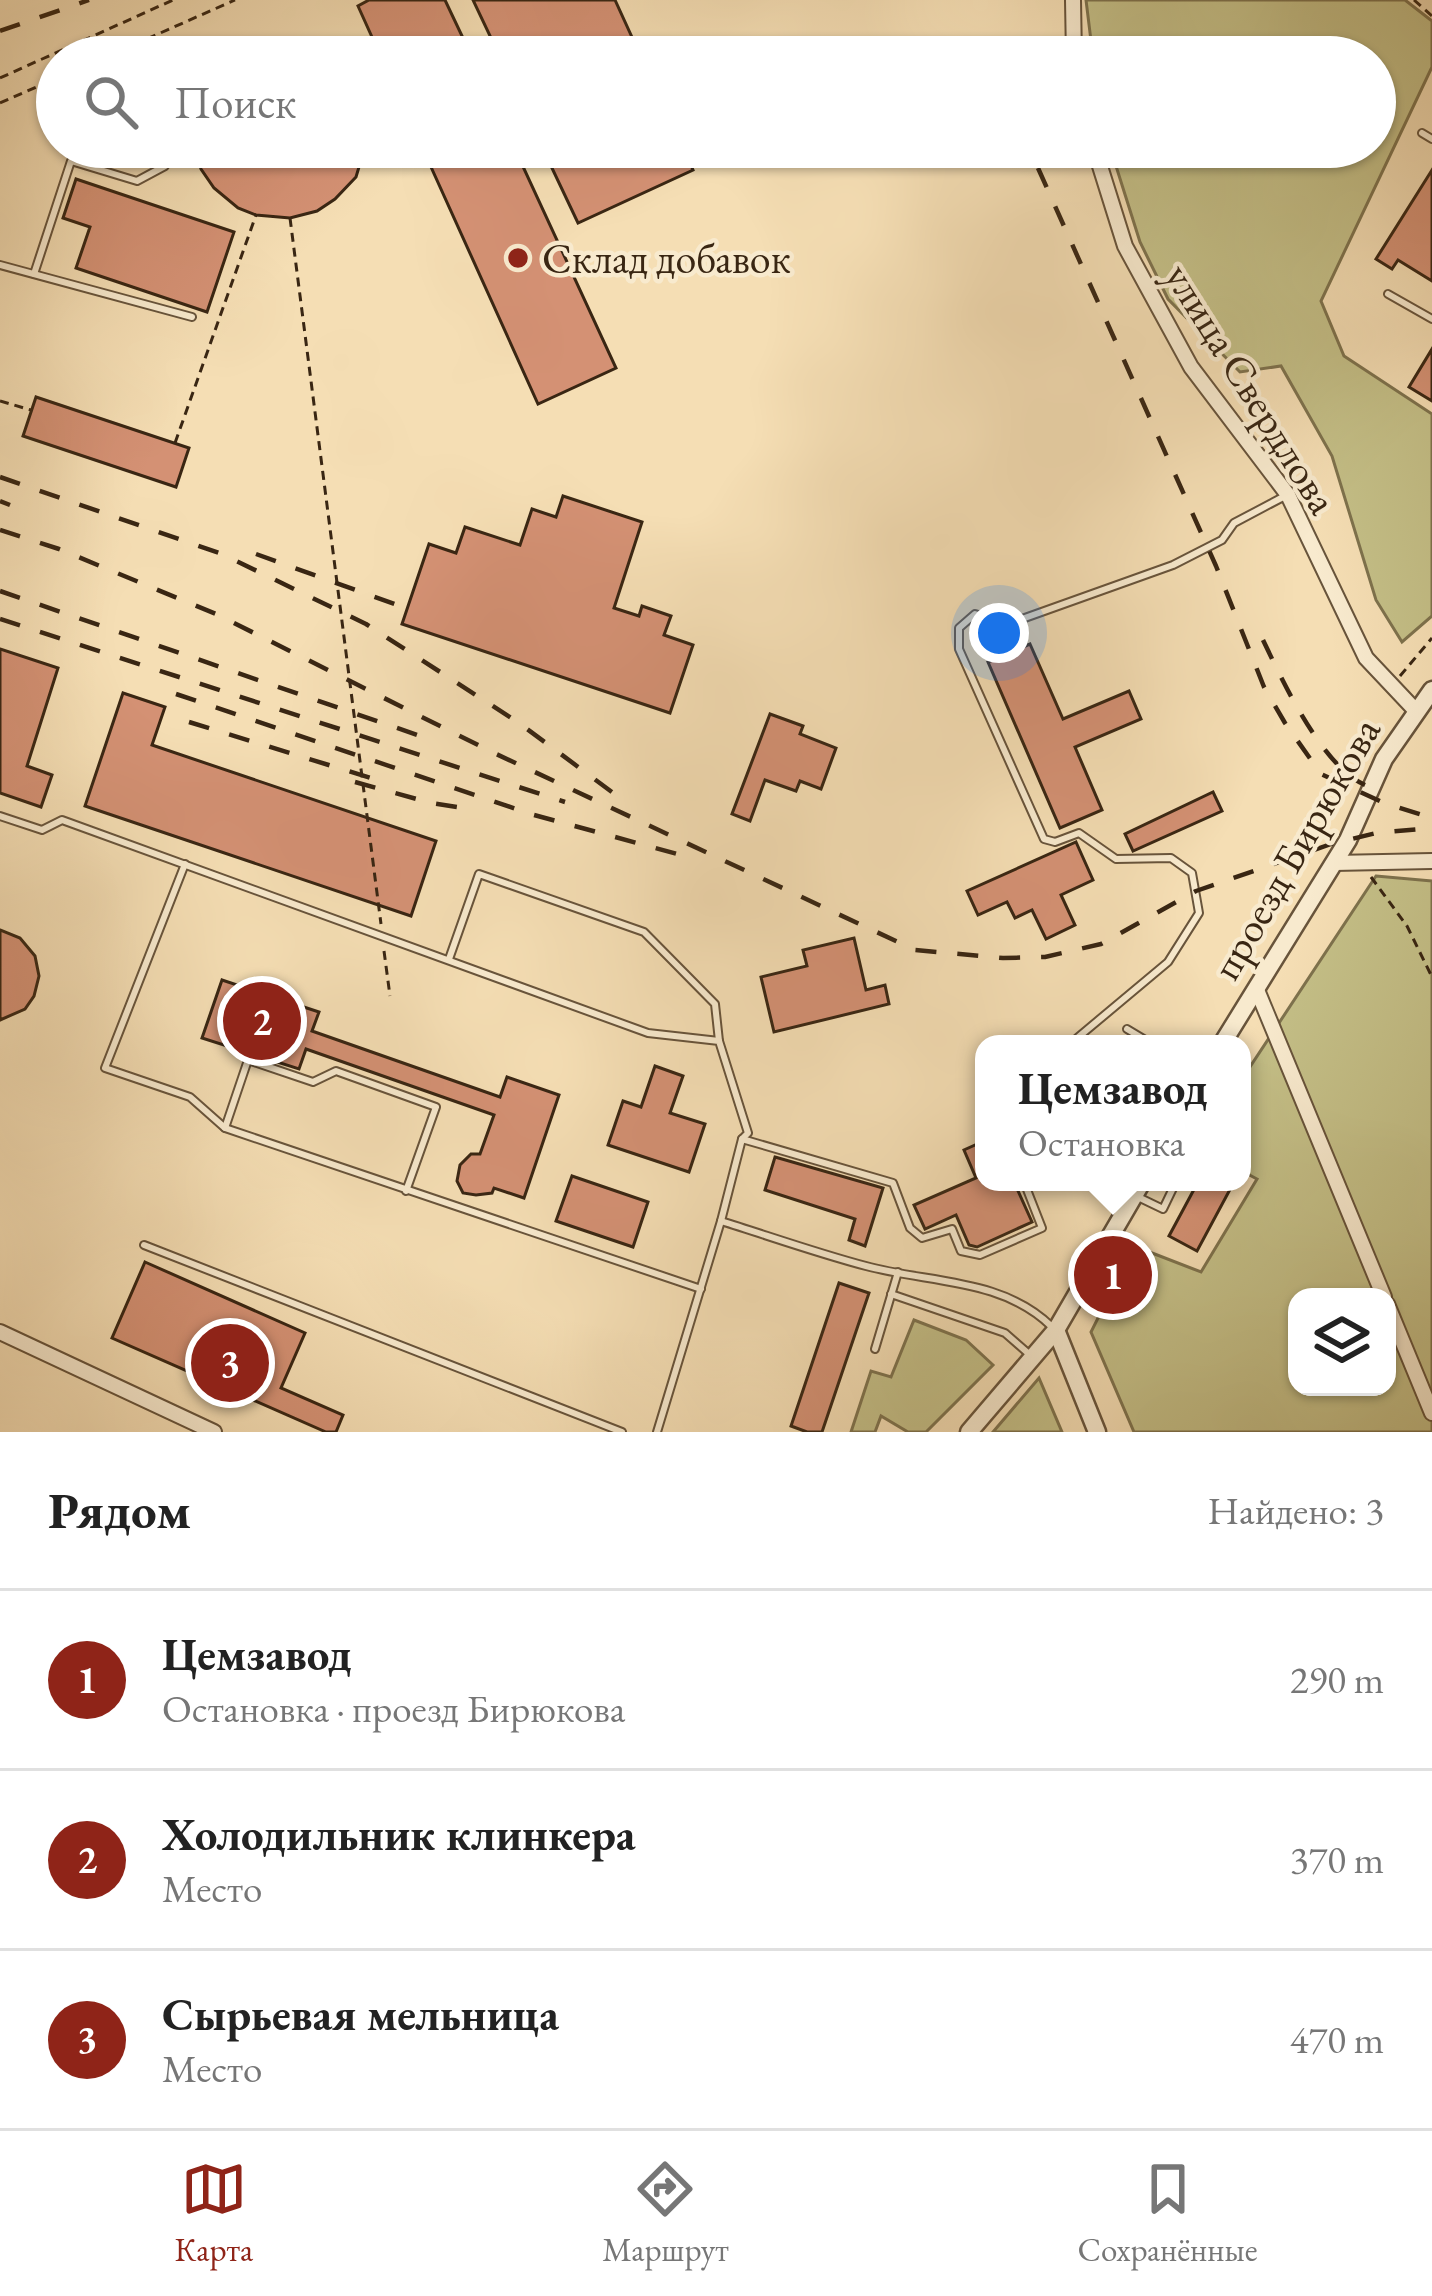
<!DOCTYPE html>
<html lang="ru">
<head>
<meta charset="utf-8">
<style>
  :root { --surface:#fff; --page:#f6f6f6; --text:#222; --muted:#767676; --line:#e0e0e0; --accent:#8f2418 }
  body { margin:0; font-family:"EB Garamond",serif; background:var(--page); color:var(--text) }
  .controls { position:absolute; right:36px; bottom:36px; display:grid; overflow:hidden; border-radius:24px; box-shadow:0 3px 9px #0004 }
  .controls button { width:108px; height:108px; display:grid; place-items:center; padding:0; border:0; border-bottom:3px solid var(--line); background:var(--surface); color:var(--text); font:60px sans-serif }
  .you { position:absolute; left:999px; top:633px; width:42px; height:42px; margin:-30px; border:9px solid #fff; border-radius:50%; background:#1a73e8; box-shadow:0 0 0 18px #1a73e833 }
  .badge { display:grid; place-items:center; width:78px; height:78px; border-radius:50%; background:var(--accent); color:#fff; font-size:39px; font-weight:700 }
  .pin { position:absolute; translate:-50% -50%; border:6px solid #fff; box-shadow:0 3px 12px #0006 }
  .popup { position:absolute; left:975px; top:1035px; width:276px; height:156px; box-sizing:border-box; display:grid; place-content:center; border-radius:24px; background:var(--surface); filter:drop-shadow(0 3px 9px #0005); font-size:39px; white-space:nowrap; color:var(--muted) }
  .popup b { font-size:45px; color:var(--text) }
  .popup::after { content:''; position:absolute; left:50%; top:100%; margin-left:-24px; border:24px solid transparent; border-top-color:var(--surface) }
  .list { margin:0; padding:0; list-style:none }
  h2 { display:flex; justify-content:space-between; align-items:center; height:156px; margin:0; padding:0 48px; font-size:51px }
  h2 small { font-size:39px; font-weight:400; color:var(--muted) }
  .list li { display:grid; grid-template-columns:78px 1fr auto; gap:36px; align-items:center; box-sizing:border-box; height:180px; padding:0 48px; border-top:3px solid var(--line) }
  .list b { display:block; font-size:45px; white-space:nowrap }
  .list p { margin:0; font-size:39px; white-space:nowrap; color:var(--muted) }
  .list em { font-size:39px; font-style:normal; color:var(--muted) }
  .icon { flex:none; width:66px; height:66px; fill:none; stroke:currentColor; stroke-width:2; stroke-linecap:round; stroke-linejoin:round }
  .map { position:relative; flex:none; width:1432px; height:1432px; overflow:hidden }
  .search { position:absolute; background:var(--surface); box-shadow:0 3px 9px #0004; left:36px; right:36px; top:36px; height:132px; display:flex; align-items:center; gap:30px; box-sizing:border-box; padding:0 42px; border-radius:66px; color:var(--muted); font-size:45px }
  .sheet { height:696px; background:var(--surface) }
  nav { display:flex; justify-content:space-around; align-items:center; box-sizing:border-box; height:168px; border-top:3px solid var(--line); background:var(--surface); font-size:33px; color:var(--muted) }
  nav a { display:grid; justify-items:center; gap:6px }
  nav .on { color:var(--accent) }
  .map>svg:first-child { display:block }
  .green { fill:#c4bf87; stroke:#7e724d; stroke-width:3; fill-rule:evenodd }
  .building { fill:#d49174; stroke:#392613; stroke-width:3 }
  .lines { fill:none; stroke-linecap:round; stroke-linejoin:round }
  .service-casing { stroke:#68543b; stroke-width:10 }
  .minor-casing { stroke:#68543b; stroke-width:18 }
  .tertiary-casing { stroke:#68543b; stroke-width:21 }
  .path { stroke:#392613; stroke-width:3; stroke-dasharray:9 6; stroke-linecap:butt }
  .service { stroke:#f8eace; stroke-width:6 }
  .minor { stroke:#f8eace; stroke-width:14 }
  .tertiary { stroke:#f8eace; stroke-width:16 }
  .rail { stroke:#392613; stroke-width:4.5; stroke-dasharray:21 21; stroke-linecap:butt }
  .poi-dot { fill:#8f2418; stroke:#f8eace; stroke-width:4.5 }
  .labels { text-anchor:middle; stroke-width:9; stroke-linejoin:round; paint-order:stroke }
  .poi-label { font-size:42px; fill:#392613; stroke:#f8eace; text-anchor:start }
  .street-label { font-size:42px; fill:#392613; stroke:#f8eace }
</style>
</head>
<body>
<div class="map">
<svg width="1432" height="1432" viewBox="0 0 1432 1432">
  <rect width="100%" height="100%" fill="#f5deb4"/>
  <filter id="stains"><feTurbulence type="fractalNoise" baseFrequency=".00167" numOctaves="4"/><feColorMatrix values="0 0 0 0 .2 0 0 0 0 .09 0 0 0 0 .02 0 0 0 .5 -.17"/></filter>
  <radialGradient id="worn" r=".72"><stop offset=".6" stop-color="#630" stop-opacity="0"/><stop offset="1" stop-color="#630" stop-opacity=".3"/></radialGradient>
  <g class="green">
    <path d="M1086,0H1405L1432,21V67L1321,301L1344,356L1432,414V616L1402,642L1376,600L1332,456L1281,366L1240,372L1168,299L1140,242L1110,147H1375V57H1093Z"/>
    <path d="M1376,876L1432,881V1432H1134L1091,1332L1134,1246L1201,1272L1257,1179L1242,1171V1079ZM1297,1297H1387V1387H1297Z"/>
    <path d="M914,1320L966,1340L993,1365L926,1432H908L881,1416L875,1432H851L871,1371L891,1377Z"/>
    <path d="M1039,1378L1062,1432H993Z"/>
  </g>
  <g class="building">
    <path d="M369,0H445L472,57H381L358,6Z"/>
    <path d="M473,0H615L641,57H500Z"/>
    <path d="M268,42L299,43L334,57H227L226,54Z"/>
    <path d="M194,147H365L356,177L335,199L317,211L290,218L256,215L238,208L214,188L201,169Z"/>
    <path d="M422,147H514L616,368L538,404Z"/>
    <path d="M542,147H683L693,170L578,223Z"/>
    <path d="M1432,170V281L1398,260L1392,269L1376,259Z"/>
    <path d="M76,179L234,232L207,312L76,268L90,227L63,218Z"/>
    <path d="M1432,349V401L1409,387Z"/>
    <path d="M36,397L189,448L176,487L23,436Z"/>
    <path d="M563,496L642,522L614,608L639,616L642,606L671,616L664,635L693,645L670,713L402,624L429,544L456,553L465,527L520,545L532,509L556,517Z"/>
    <path d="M1030,644L1063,719L1129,691L1141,719L1075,747L1102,810L1060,828L988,662Z"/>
    <path d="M0,649L58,668L27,766L52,775L41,807L0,793Z"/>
    <path d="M123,693L165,707L152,745L436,841L411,916L85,806Z"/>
    <path d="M770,714L803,726L800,734L836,748L821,789L800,781L796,791L765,780L750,821L732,814Z"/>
    <path d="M1213,792L1222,811L1133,851L1125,834Z"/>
    <path d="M1076,842L1093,880L1061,895L1075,925L1046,939L1032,910L1015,918L1007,902L978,915L967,891Z"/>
    <path d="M0,930L20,938L35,956L39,976L34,996L25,1009L0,1020Z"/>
    <path d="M854,938L866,990L885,985L889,1004L774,1032L761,977L807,966L803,950Z"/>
    <path d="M222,980L319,1012L312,1031L500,1097L507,1077L559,1095L524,1198L494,1188L492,1193L476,1195L463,1193L457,1181L460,1165L471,1154H480L494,1115L306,1049L299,1069L202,1038Z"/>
    <path d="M655,1066L683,1076L670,1113L705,1124L689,1172L608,1145L623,1101L641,1107Z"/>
    <path d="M984,1141V1182H1014L1032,1222L977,1247L969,1245L956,1215L925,1229L914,1205L976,1178L964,1150Z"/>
    <path d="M775,1157L883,1188L865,1246L849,1240L855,1219L765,1190Z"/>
    <path d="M572,1176L648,1202L633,1247L556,1221Z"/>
    <path d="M1198,1182H1234L1197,1251L1169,1236Z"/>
    <path d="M145,1262L305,1333L281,1388L343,1415L336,1432H326L112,1338Z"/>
    <path d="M839,1283L869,1293L822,1432H807L791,1426Z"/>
  </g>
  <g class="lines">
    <defs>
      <g id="service">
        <path d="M1422,133L1432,139"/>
        <path d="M0,265L192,317"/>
        <path d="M34,274L71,161L137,181L165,166L170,147"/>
        <path d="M1388,294L1432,319"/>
        <path d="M0,816L42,830L62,820L648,1033L719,1041L748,1133L742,1139L721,1221L657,1432"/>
        <path d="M185,864L105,1068L190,1097L225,1128L701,1289"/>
        <path d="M449,959L479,874L644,932L715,1004L719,1041"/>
        <path d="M1127,1029L1152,1044"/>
        <path d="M1070,1044L1168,962L1199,913L1192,873L1171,858L1116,859L1079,833L1055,842L1044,839L959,649V628L975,614L1008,624L1173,565L1222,540L1234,523L1287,495"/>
        <path d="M225,1128L248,1060L313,1082L336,1071L436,1107L406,1191"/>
        <path d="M742,1139L893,1183L910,1228L922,1238L952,1229L961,1251L980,1255L1042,1228L1024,1182"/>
        <path d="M1138,1197L1163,1209L1176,1182"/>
        <path d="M721,1221C769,1236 817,1253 866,1266C928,1283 1002,1278 1051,1326"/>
        <path d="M144,1245L622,1432"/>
        <path d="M891,1294L1005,1333L1029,1354"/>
        <path d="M875,1349L898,1272"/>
      </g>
      <g id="minor">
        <path d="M1073,0L1074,57"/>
        <path d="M1094,147L1125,246L1191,367L1288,495L1366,658L1416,711"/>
        <path d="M1334,863L1432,861"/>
        <path d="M1257,990L1384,1297"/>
        <path d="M1387,1304L1432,1413"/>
        <path d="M0,1332L214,1432"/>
      </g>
      <g id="tertiary">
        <path d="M1222,1044L1348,840L1384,759L1432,690"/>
        <path d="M1056,1330L1097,1432"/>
        <path d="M969,1432L1056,1330L1142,1182"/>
      </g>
    </defs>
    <use href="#service" class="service-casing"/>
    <use href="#minor" class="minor-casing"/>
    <use href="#tertiary" class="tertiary-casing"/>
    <g class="path">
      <path d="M1414,0L1432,16"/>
      <path d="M106,57L235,0"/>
      <path d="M0,78L173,0"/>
      <path d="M0,103L57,78"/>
      <path d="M290,218L381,924"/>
      <path d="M0,401L31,410"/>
      <path d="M175,443L256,215"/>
      <path d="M1400,676L1432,638"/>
      <path d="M1371,877L1407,926L1432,977"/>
      <path d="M384,951L390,996"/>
    </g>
    <use href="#service" class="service"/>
    <use href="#minor" class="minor"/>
    <use href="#tertiary" class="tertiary"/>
    <g class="rail">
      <path d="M0,31L89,0"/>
      <path d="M1038,168L1216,566L1264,687L1285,723L1321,774L1384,803L1432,818"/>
      <path d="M0,477L222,554L366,624L519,723L624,801"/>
      <path d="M0,501L10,505"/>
      <path d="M0,530L59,549L216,614L492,752L915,950L1003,958L1045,957L1101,944L1196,891L1331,844L1376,833L1432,828"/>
      <path d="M256,554L411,610"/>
      <path d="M0,591L429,739"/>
      <path d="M0,619L565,802"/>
      <path d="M1263,640C1283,682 1322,766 1365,785"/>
      <path d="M176,694L534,815L696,859"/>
      <path d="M189,722L371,778"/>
      <path d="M355,782L431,803L470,809"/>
    </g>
  </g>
  <circle class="poi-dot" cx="518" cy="258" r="12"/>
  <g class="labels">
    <g class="poi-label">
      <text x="542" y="273">Склад добавок</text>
    </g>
    <g class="street-label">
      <text transform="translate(1252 388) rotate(58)" y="15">улица Свердлова</text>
      <text transform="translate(1295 848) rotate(-60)" y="15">проезд Бирюкова</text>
    </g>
  </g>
  <rect width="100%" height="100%" filter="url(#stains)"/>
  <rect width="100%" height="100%" fill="url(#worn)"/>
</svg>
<div class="controls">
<button><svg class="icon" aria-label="layers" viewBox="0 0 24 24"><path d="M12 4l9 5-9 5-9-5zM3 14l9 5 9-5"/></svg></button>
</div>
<div class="you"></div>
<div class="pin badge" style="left:1113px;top:1275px">1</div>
<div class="popup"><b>Цемзавод</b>Остановка</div>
<div class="pin badge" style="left:262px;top:1021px">2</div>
<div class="pin badge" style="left:230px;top:1363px">3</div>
<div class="search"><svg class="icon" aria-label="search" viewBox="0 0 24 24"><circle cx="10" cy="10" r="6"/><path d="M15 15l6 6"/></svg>Поиск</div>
</div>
<section class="sheet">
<h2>Рядом<small>Найдено: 3</small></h2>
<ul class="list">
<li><span class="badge">1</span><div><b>Цемзавод</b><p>Остановка · проезд Бирюкова</p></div><em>290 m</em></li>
<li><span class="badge">2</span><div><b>Холодильник клинкера</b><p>Место</p></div><em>370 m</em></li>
<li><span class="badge">3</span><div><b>Сырьевая мельница</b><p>Место</p></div><em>470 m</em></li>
</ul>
</section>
<nav>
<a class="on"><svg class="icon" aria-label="map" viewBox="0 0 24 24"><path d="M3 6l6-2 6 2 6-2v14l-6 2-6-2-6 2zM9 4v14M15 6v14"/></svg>Карта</a>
<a><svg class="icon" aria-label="directions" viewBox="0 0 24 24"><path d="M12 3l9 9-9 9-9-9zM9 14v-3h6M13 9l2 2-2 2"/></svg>Маршрут</a>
<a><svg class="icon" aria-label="saved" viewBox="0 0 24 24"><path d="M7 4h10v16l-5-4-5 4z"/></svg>Сохранённые</a>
</nav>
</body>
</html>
